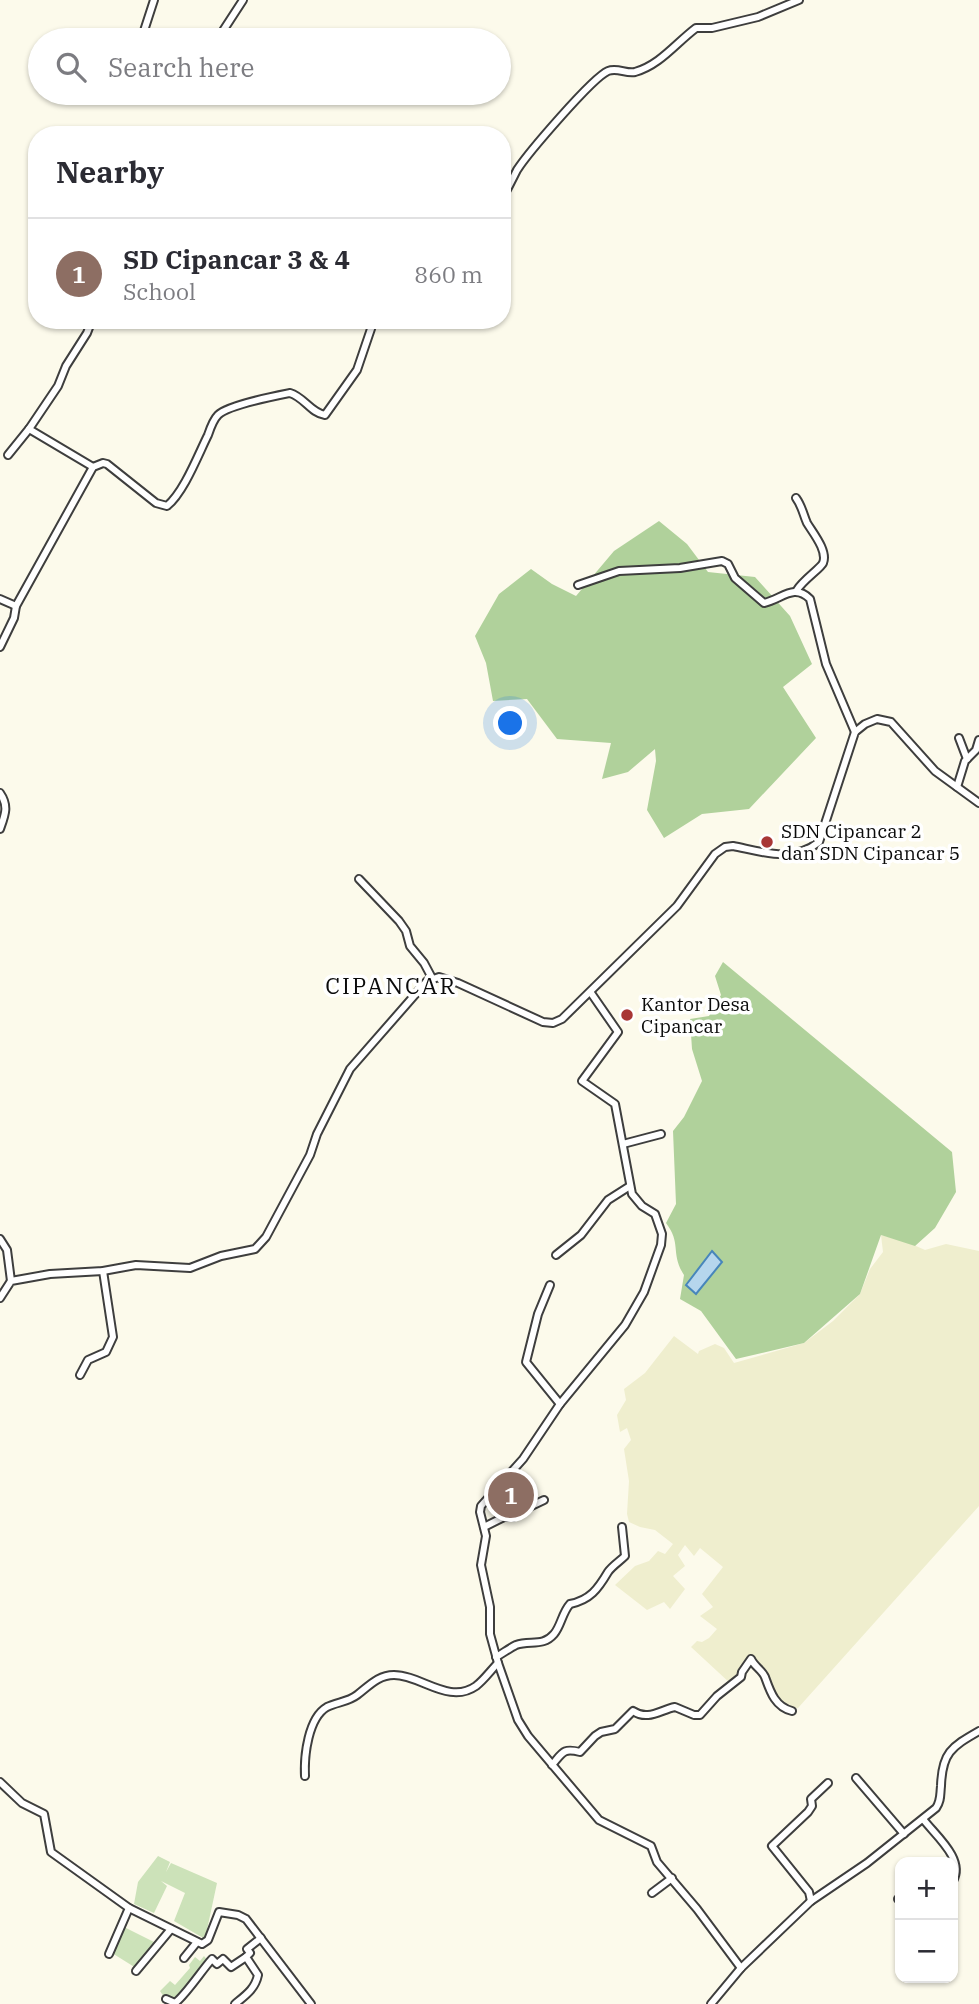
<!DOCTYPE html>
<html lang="en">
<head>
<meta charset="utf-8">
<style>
  :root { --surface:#fff; --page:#f7f7f7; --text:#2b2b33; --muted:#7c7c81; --line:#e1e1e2; --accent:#0b8043 }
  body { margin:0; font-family:"IBM Plex Serif",serif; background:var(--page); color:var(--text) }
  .controls { position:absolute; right:21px; bottom:21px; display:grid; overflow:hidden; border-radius:14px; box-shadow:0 2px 5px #0004 }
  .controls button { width:63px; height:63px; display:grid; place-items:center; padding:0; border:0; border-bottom:2px solid var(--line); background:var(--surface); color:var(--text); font:35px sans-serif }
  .you { position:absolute; left:511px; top:724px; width:24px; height:24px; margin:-18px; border:5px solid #fff; border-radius:50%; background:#1a73e8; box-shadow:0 0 0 10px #1a73e833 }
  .badge { display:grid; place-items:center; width:46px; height:46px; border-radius:50%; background:var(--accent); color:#fff; font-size:23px; font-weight:700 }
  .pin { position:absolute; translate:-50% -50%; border:4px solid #fff; box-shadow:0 2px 7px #0006 }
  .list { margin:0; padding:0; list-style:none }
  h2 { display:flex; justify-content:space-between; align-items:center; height:91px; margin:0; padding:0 28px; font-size:30px }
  h2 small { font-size:23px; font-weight:400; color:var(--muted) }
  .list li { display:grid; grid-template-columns:46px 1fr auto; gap:21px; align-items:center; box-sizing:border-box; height:112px; padding:0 28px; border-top:2px solid var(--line) }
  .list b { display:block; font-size:26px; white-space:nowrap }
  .list p { margin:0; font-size:23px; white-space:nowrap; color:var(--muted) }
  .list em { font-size:23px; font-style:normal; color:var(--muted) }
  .icon { flex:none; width:38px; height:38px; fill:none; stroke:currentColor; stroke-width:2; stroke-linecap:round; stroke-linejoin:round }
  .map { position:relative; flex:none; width:979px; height:2004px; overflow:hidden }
  .search { position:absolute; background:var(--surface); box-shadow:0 2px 5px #0004; left:28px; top:28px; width:483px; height:77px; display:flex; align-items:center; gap:18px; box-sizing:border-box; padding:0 24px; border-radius:38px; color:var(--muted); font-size:26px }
  .panel { position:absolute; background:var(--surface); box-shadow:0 2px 5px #0004; left:28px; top:126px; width:483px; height:203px; border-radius:28px }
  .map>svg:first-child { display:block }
  .farmland { fill:#efeece }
  .green { fill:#cce2b9 }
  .forest { fill:#b0d19b }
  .water { fill:#b6d6ed; stroke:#4786bb; stroke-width:2 }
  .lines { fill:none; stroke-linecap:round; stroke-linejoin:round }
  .minor-casing { stroke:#3e3e3e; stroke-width:10 }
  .minor { stroke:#fff; stroke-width:6 }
  .poi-dot { fill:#a83635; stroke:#fff; stroke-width:2.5 }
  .labels { text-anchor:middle; stroke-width:7; stroke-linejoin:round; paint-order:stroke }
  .poi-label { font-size:19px; fill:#0b0b0b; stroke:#fff; text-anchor:start }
  .quarter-label { font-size:23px; letter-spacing:2px; fill:#0b0b0b; stroke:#fff }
</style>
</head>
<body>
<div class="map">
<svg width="979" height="2004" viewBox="0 0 979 2004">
  <rect width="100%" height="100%" fill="#fcfaeb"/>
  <path class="farmland" d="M881,1235L907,1242L925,1250L946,1244L979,1251V1506L798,1708L785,1707L774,1696L752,1658L740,1676L731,1684L691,1647L697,1641L702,1642L709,1638L717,1629L700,1616L713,1607L702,1594L723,1567L700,1548L694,1556L685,1545L678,1555L685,1566L673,1576L685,1589L670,1609L664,1602L647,1610L615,1585L635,1566L649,1561L658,1551L665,1554L673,1544L655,1530L640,1527L629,1522L627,1514L629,1481L624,1449L631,1440L627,1428L620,1432L617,1415L626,1400L624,1389L645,1373L674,1336L698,1354L699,1351L715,1344L724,1348L734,1363L804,1343L833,1321L860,1294L870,1269L883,1252Z"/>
  <g class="green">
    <path d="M158,1856L170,1862L166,1872L171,1863L217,1883L205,1939L174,1921L185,1893L161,1881L167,1886L154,1913L134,1904L138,1882Z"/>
    <path d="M124,1927L156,1943L136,1968L112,1953Z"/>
    <path d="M204,1956L208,1961L192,1978L181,1997L174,2001L164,1997L160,1991L170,1981L175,1985L190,1968L189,1965L195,1957L200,1961Z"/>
  </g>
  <g class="forest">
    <path d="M659,521L687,544L708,572L755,577L790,616L812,664L783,687L816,738L749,809L702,814L664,838L647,810L656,761L655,749L628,772L602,779L611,743L557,739L527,699L493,701L486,663L475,636L499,594L531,569L552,584L576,596L614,551Z"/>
    <path d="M723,962L952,1152L956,1192L935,1228L915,1246L881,1235L860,1294L804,1343L736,1359L701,1311L680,1299L684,1275C670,1253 682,1244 666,1223L676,1204L673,1131L684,1117L702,1081L692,1049L690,1019L709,1016L721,995L715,976Z"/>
  </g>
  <path class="water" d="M712,1251L722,1262L696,1294L686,1285Z"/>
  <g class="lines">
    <defs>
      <g id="minor">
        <path d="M141,40L154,0"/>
        <path d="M217,40L243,0"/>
        <path d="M502,199C507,190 512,180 517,170C528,153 592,78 608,71C617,67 626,74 635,72C660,65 676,43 696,28H712L758,17L799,0"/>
        <path d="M92,320L87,333L66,366L58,386L29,429L93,467"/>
        <path d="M8,455L29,429"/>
        <path d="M796,498C802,506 803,514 807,523C813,533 828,551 823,563C821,568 803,580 797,590"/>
        <path d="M578,585L619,571L680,568L722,561L728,564L735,578L764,603C782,599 794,583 810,599L826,664L855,732"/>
        <path d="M0,599L16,606"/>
        <path d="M0,647L14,618L16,606L93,467L103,463L107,464L156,503L167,506C184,492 198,455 208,435C210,429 213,420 218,415C228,405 275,396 290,393C304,397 311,413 325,415L357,370L374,320"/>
        <path d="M959,738L967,759"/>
        <path d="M957,787L965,761L976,750L979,740"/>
        <path d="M0,793C9,806 5,815 0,829"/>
        <path d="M359,879L399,921L406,931L410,946L424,963L432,978"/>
        <path d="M591,993L618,1032L582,1081L615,1104L632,1194L642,1206L655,1214L662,1234L661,1245L644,1292L625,1325L560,1404L523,1459L481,1506L480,1512L486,1536L481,1565L490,1607V1634L498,1663L518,1720L528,1736L599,1820L651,1846L657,1862L697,1909L741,1968"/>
        <path d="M623,1144L661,1134"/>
        <path d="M0,1239L7,1250L11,1281"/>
        <path d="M556,1255L581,1235L608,1200L630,1186"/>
        <path d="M550,1285L538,1314L526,1362L560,1404"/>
        <path d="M0,1298L11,1281L50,1274L103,1271L136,1265L190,1268L221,1256L255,1249L266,1237L310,1155L317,1134L350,1069L427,981L439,977L458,983L543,1022L553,1023L562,1019L677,906L715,854L725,847L733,846C763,852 793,863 819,842L855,732L865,724L877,719L891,722L935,771L979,803"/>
        <path d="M80,1375L88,1360L106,1352L113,1337L103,1271"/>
        <path d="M484,1527L504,1517H513L523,1510L544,1500"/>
        <path d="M496,1657C503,1653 510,1648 516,1645C530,1640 543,1647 554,1634C561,1626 562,1613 570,1604C590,1600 598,1589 608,1572C612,1566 620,1561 625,1556L622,1527"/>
        <path d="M552,1765C563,1752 563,1748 580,1752L595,1736L601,1732L615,1729L633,1711C648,1721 660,1710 675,1707L694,1715H700L717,1696L741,1677L742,1672L751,1659C754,1666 762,1670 765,1677C770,1691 775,1707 792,1711"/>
        <path d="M305,1776C304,1756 308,1718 327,1707C337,1702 348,1702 357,1695C369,1686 378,1675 394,1675C421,1675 449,1705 476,1686C484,1680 491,1670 498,1663"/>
        <path d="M856,1778L904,1834"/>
        <path d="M0,1782L22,1803L44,1814L51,1852L129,1908L202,1944L208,1940L219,1912L238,1915L246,1919L311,2004"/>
        <path d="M923,1819C936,1836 965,1859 953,1881"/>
        <path d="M652,1893L672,1878"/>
        <path d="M898,1899H900"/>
        <path d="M811,1901L809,1892L772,1846L808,1812L812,1806L811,1799L828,1783"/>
        <path d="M109,1954L129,1908"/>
        <path d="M184,1958L197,1942"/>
        <path d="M136,1971L171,1929"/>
        <path d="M166,1999L175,2003C185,1996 202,1970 212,1959L217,1964L223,1959L231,1967L246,1957"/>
        <path d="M235,2004C246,1995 255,1989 258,1975L246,1957L250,1953L247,1949L261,1938"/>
        <path d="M711,2004L741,1968L811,1901L867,1863L936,1808C941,1801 940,1795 941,1786C942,1753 951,1747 979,1731"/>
      </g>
    </defs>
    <use href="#minor" class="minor-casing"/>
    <use href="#minor" class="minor"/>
  </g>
  <g class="poi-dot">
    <circle cx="767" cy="842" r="7"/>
    <circle cx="627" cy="1015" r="7"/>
  </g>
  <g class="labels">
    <g class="poi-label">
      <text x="781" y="838">SDN Cipancar 2<tspan x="781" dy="22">dan SDN Cipancar 5</tspan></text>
      <text x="641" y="1011">Kantor Desa<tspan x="641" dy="22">Cipancar</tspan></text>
    </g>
    <g class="quarter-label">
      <text x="391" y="994">CIPANCAR</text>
    </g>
  </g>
</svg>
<div class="controls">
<button>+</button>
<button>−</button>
</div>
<div class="you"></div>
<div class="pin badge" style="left:511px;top:1495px;background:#8d6e63">1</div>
<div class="search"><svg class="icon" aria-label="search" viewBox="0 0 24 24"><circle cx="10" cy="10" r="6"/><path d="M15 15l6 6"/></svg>Search here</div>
<section class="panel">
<h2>Nearby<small></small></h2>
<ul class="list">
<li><span class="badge" style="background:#8d6e63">1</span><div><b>SD Cipancar 3 &amp; 4</b><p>School</p></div><em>860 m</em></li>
</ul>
</section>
</div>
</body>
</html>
